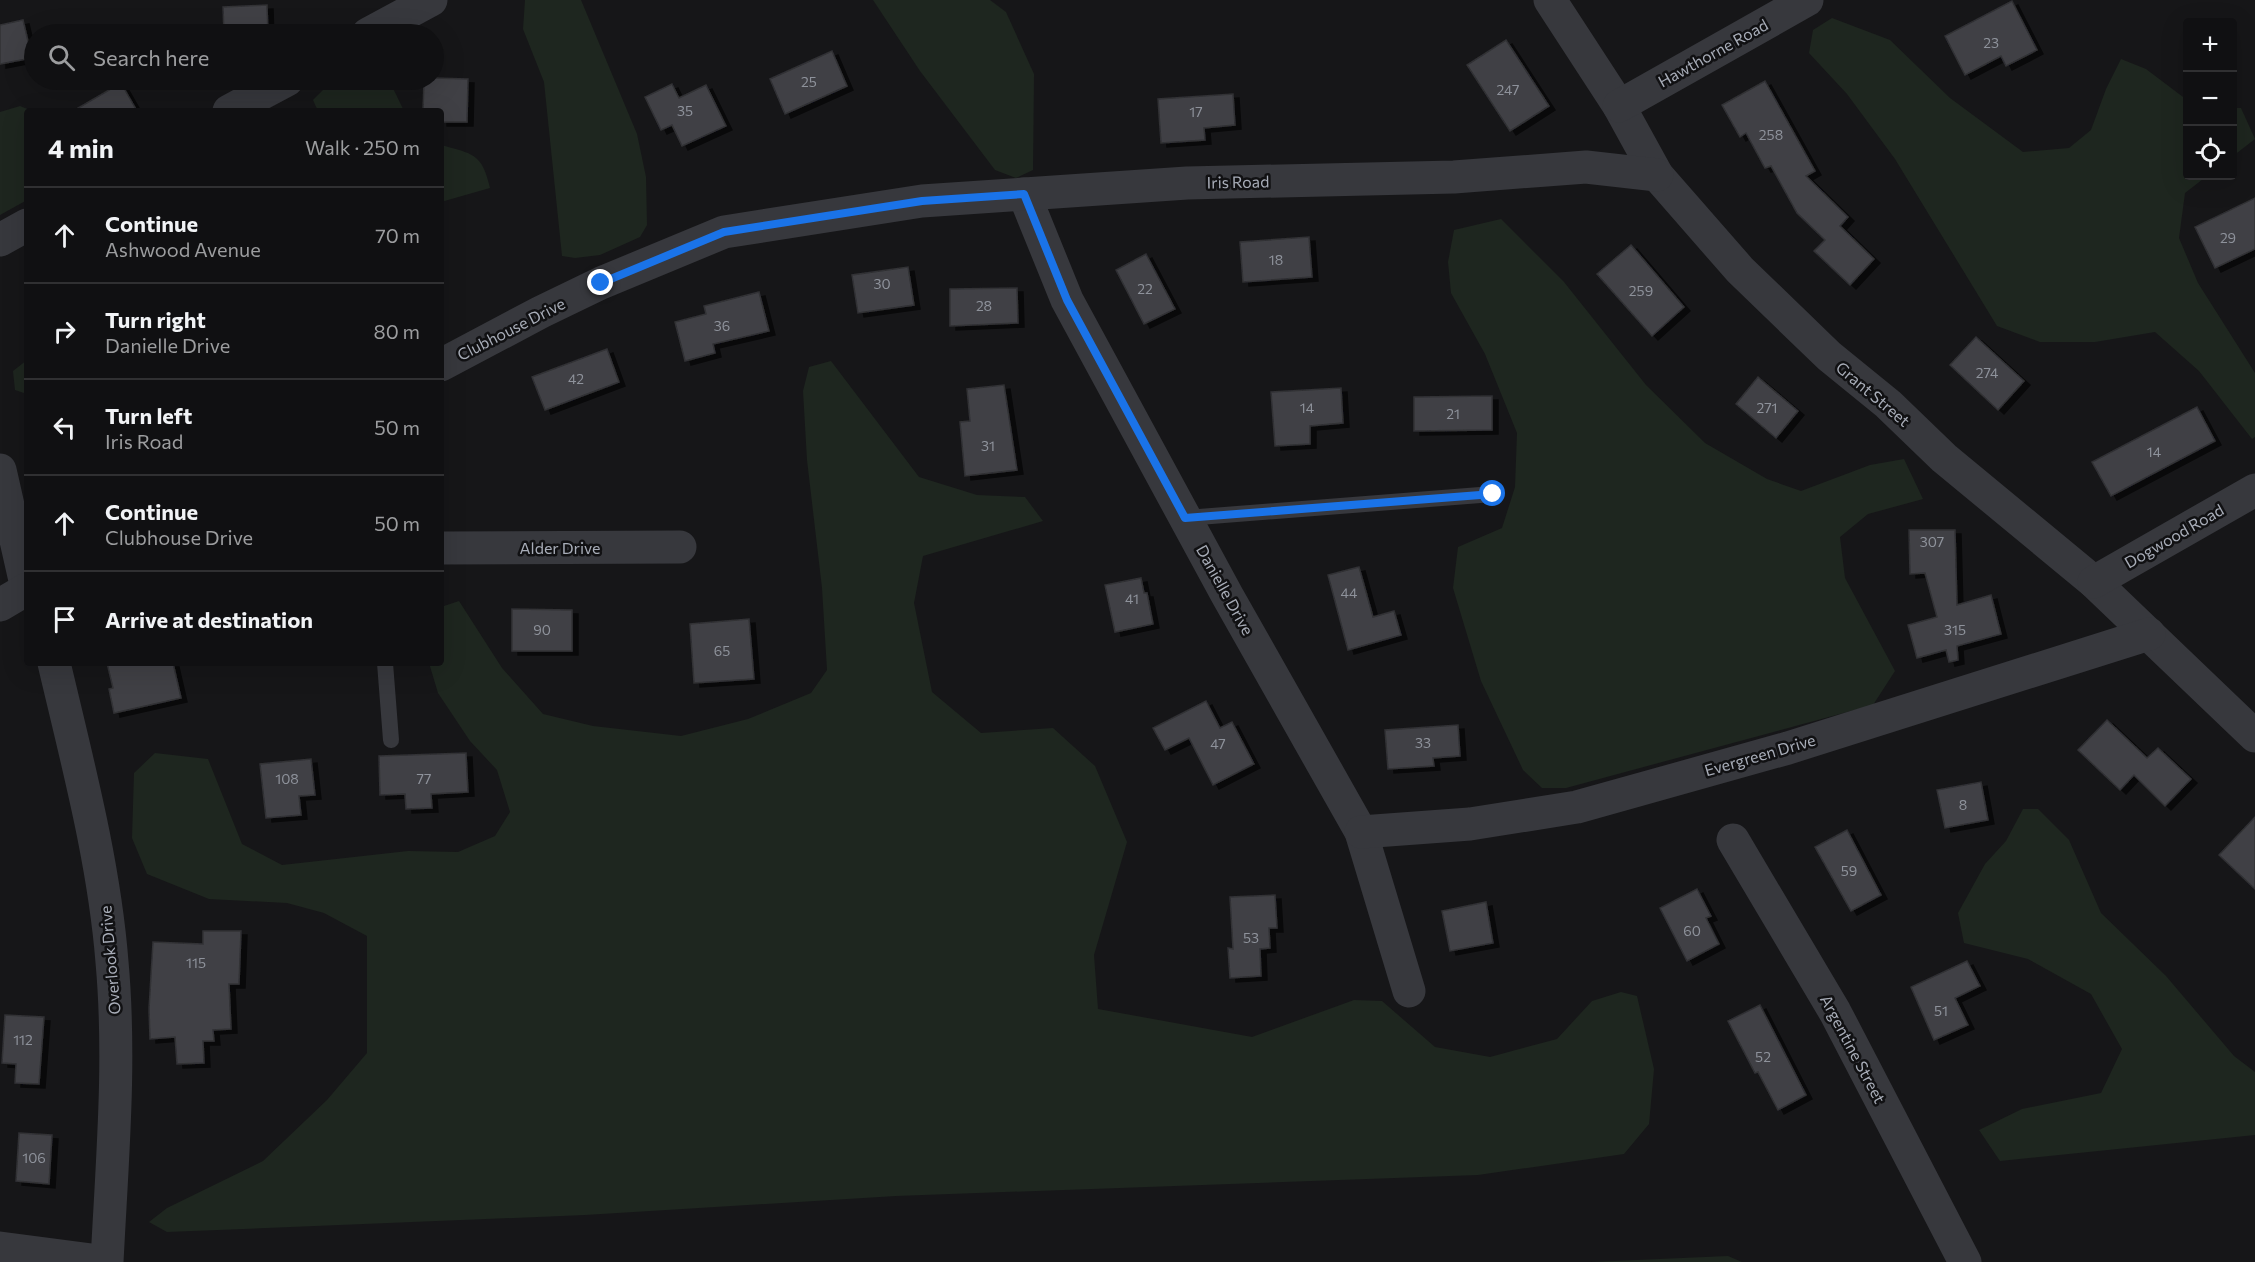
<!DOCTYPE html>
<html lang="en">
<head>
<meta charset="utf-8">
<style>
  :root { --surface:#101012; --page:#1e1e20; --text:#f1f3f6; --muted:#9c9d9f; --line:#303032 }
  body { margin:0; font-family:Commissioner,sans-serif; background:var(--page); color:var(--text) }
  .controls { position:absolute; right:18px; top:18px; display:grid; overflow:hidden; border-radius:6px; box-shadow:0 6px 24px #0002 }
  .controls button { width:54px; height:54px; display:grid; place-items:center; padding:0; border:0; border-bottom:2px solid var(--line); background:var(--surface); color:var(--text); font:30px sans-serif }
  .stop { position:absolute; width:18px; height:18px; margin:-14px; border:4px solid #1a73e8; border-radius:50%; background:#fff }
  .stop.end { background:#1a73e8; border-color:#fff; box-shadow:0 2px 6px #0008 }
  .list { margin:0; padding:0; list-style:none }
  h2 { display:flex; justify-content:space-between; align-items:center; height:78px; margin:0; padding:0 24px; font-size:26px }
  h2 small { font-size:20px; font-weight:400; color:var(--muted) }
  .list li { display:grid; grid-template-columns:39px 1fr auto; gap:18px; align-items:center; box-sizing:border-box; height:96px; padding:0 24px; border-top:2px solid var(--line) }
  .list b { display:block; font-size:22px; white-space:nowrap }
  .list p { margin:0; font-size:20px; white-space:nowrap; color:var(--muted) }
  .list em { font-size:20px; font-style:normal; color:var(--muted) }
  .icon { flex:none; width:33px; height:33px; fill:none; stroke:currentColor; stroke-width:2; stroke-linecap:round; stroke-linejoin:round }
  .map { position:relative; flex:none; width:2255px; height:1262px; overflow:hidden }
  .search { position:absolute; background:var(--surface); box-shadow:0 6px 24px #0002; left:24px; top:24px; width:420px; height:66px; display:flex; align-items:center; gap:15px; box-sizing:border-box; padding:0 21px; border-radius:33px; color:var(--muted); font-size:22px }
  .panel { position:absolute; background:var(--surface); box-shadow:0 6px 24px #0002; left:24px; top:108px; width:420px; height:558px; border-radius:6px }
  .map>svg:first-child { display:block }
  .green { fill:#1e261f }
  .building { fill:#404145; stroke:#303034; stroke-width:1.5; filter:url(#shadow) }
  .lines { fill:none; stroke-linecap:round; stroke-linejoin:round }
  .service { stroke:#37383d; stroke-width:16 }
  .minor { stroke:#37383d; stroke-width:33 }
  .route { stroke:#1a73e8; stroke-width:8 }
  .labels { text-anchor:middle; stroke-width:5; stroke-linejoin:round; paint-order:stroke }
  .number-label { font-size:14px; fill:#8e929b }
  .street-label { font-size:16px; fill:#a8adb8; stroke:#111113 }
</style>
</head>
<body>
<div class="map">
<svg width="2255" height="1262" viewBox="0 0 2255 1262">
  <defs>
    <filter id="shadow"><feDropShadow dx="6" dy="4" stdDeviation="0" flood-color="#0009"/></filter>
  </defs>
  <rect width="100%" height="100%" fill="#161618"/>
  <g class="green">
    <path d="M525,0H581L637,134L646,177L647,225L640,237L600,255L575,258L562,256L544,82L523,29Z"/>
    <path d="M873,0H990L1006,12L1034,74L1033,170L1016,178L995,170L920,71Z"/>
    <path d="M1832,18L1890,40L1950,98L2023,152L2069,148L2091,130L2106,89L2121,59L2146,69L2187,100L2188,176H2207L2185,193L2179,238L2198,283L2255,373V437L2252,439L2199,371L2155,332L2095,342H2040L1997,326L1895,159L1847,94L1809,53L1813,30Z"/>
    <path d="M333,80H389L404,111H318L313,100Z"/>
    <path d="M20,106L32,111H27V200L0,215V112Z"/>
    <path d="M2233,108H2241L2255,139L2233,156Z"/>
    <path d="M441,145C473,154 482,153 490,188L441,202Z"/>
    <path d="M1501,219L1564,282L1646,385L1705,443L1767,479L1801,491L1870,465L1904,459L1923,499L1868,514L1840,537L1845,578L1895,671L1873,705L1566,788H1542L1523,770L1481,681L1453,588L1458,547L1502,528L1515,487L1517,433L1485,354L1451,293L1448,262L1454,230Z"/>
    <path d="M27,360V394L15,390L13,371Z"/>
    <path d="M831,361L919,477L977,495L1025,497L1043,521L923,556L914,603L932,692L981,733L1053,728L1095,766L1127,842L1094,955L1098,1009L1252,1037L1354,1000L1382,1001L1435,1047L1490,1057L1557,1039L1592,1001L1621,992L1637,996L1654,1069L1649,1124L1624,1154L1478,1175L896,1196L585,1215L167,1232L149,1222L167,1208L263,1161L327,1100L367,1053V936L324,913L287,903L209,899L147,874L132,838L134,773L155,753L208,759L242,844L282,865L408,851L458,852L495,836L510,812L497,770L470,741L438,693L429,663H441V607L459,601L502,668L543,714L593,726L681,736L748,719L811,693L827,670L822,588L807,460L803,391L809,367Z"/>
    <path d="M2023,809H2038L2069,840L2101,913L2166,976L2234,1056L2255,1072V1135L2000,1161L1979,1130L2022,1109L2101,1093L2122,1049L2091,994L2028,959L1964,943L1958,913L1985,864L2006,841Z"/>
    <path d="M1728,1256L1742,1262H1591Z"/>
  </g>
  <g class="building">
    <path d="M2012,1L2037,50L2006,66L2001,56L1965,75L1945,36Z"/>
    <path d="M267,5L268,34H224L223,7Z"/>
    <path d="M23,20L32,58L0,64V25Z"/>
    <path d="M1506,40L1549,106L1510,131L1467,65Z"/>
    <path d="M832,51L847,86L785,114L770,79Z"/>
    <path d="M434,78L468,79L467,122H441V111H423L424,80Z"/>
    <path d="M1765,81L1815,171L1806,176L1848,217L1840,226L1874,259L1850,285L1814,251L1825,240L1797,213L1771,166L1765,168L1746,133L1740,137L1722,105Z"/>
    <path d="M121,83L137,111H73Z"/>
    <path d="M672,84L679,98L706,85L726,126L682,146L672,125L661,130L645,97Z"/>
    <path d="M1233,94L1235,125L1204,128L1205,140L1161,143L1158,99Z"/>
    <path d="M2255,198V249L2215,268L2195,227Z"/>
    <path d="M1309,237L1312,277L1243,282L1240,242Z"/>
    <path d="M1631,245L1684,307L1652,336L1597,274Z"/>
    <path d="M1146,254L1175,309L1144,324L1116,270Z"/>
    <path d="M908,267L914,305L858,313L852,275Z"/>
    <path d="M1017,288L1018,323L950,326V289Z"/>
    <path d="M759,292L769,331L713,344L715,353L685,361L675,322L706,314L704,306Z"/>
    <path d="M1976,337L2024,381L1998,410L1950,365Z"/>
    <path d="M607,349L619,382L545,410L532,377Z"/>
    <path d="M1758,377L1798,411L1776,438L1736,404Z"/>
    <path d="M1004,385L1017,470L965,476L960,422L970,421L967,389Z"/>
    <path d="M1341,388L1343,423L1310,426V444L1275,446L1271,392Z"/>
    <path d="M1492,396V430L1414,431V397Z"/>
    <path d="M2197,407L2215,441L2111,496L2092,462Z"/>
    <path d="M1909,530H1955L1957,605L1991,595L2001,634L1957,646L1958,660L1949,662L1946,650L1917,658L1908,625L1937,617L1925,573L1910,574Z"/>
    <path d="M1359,567L1373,617L1394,611L1401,635L1348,650L1328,575Z"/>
    <path d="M1141,578L1144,593H1147L1153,624L1115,632L1105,585Z"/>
    <path d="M512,609L572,610V651H512Z"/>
    <path d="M749,619L754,679L694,683L690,624Z"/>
    <path d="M107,663H173L181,698L114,713L109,689L113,688Z"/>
    <path d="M1206,701L1220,728L1232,722L1254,764L1213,785L1189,738L1165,750L1153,728Z"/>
    <path d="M2107,720L2147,758L2158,748L2191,779L2165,806L2134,775L2120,790L2078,750Z"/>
    <path d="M1458,725L1460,756L1433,758L1434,766L1388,769L1385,730Z"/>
    <path d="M466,753L468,792L431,794L432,808L406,809L405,794L380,795L379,756Z"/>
    <path d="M311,759L315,795L299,796L301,815L266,818L260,764Z"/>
    <path d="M1981,782L1988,820L1945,828L1937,790Z"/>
    <path d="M2255,817V889L2219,855Z"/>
    <path d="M1847,830L1881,895L1851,911L1815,847Z"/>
    <path d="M1697,889L1711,916L1706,918L1719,944L1687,961L1660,908Z"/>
    <path d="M1275,895L1277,928H1269L1270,948L1260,949L1261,976L1230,978L1228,948L1233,949L1230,897Z"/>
    <path d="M1486,902L1493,943L1450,951L1442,911Z"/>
    <path d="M203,931H241L239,984H229L231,1029L213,1030L214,1041H203L204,1063L177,1064L175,1037L150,1039L149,1009L153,942L203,944Z"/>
    <path d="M1967,961L1980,986L1955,998L1968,1025L1934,1040L1911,987Z"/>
    <path d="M1760,1005L1806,1095L1778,1110L1758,1072L1755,1073L1728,1021Z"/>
    <path d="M5,1015L44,1017L39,1084L15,1083L16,1064L2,1063Z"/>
    <path d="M19,1133L52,1135L49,1184L16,1181Z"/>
  </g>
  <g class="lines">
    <g class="service">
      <path d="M1186,518L1493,494"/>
      <path d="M385,663L391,740"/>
    </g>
    <g class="minor">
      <path d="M1550,0L1619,106L1657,175L1740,270L1829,356L1888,404L1944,458L2094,582L2255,736"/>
      <path d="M368,34L431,0"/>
      <path d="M1619,106L1807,0"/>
      <path d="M229,111L287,80"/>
      <path d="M1024,194L1067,300L1227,595L1361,832L1409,991"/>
      <path d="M0,240L27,225"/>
      <path d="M441,365L541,312L601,283L724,232L922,201L1187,183L1454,177L1586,167L1657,175"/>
      <path d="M0,470L27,589"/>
      <path d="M441,548L680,547"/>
      <path d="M2094,582L2255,490"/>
      <path d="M0,605L27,589"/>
      <path d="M1361,832L1470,824L1577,807L1788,748L2149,634"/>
      <path d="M1733,840L1835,1012L1965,1262"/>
      <path d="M0,1248L107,1262C112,1162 121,1062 112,962C104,861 77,761 54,663"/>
    </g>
  </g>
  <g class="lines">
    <path class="route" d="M601,283L724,232L922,201L1024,194L1067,300L1185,518L1493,494"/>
  </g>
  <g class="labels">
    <g class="number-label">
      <text x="1991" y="48">23</text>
      <text x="809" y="87">25</text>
      <text x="1508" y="95">247</text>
      <text x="685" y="116">35</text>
      <text x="1196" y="117">17</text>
      <text x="1771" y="140">258</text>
      <text x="2228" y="243">29</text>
      <text x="1276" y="265">18</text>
      <text x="882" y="289">30</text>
      <text x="1145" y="294">22</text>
      <text x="1641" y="296">259</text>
      <text x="984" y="311">28</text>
      <text x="722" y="331">36</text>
      <text x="1987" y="378">274</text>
      <text x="576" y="384">42</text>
      <text x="1307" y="413">14</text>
      <text x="1767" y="413">271</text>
      <text x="1453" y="419">21</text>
      <text x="988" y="451">31</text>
      <text x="2154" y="457">14</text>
      <text x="1932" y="547">307</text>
      <text x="1349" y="598">44</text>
      <text x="1132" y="604">41</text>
      <text x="542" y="635">90</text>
      <text x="1955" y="635">315</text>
      <text x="722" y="656">65</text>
      <text x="1423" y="748">33</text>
      <text x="1218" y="749">47</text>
      <text x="287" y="784">108</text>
      <text x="424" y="784">77</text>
      <text x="1963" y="810">8</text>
      <text x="1849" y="876">59</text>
      <text x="1692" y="936">60</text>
      <text x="1251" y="943">53</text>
      <text x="196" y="968">115</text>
      <text x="1941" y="1016">51</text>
      <text x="23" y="1045">112</text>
      <text x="1763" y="1062">52</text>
      <text x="34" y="1163">106</text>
    </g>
    <g class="street-label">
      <text transform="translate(1713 53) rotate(-29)" y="6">Hawthorne Road</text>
      <text transform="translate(1238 182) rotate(-1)" y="6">Iris Road</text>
      <text transform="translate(511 329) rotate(-27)" y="6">Clubhouse Drive</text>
      <text transform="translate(1873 394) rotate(40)" y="6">Grant Street</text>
      <text transform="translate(2174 536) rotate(-30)" y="6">Dogwood Road</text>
      <text x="560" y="554">Alder Drive</text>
      <text transform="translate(1225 590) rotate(61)" y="6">Danielle Drive</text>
      <text transform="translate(1760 755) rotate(-16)" y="6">Evergreen Drive</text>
      <text transform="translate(110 960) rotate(-95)" y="6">Overlook Drive</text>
      <text transform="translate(1853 1049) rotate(62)" y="6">Argentine Street</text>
    </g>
  </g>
</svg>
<div class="controls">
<button>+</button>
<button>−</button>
<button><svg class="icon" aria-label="locate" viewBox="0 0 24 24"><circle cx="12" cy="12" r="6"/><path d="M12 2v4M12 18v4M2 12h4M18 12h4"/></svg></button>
</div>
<div class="stop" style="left:1493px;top:494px"></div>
<div class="stop end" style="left:601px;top:283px"></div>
<div class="search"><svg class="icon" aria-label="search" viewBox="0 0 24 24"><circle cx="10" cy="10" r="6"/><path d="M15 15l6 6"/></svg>Search here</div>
<section class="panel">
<h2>4 min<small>Walk · 250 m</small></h2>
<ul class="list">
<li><svg class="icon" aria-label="ahead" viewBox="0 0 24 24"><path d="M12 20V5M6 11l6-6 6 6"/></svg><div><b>Continue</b><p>Ashwood Avenue</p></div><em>70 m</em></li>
<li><svg class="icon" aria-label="right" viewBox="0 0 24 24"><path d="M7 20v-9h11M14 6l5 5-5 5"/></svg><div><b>Turn right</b><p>Danielle Drive</p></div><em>80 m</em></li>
<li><svg class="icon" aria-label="left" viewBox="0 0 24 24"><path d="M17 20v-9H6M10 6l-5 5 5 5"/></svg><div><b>Turn left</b><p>Iris Road</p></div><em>50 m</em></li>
<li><svg class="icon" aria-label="ahead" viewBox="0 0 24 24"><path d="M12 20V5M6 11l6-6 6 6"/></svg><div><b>Continue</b><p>Clubhouse Drive</p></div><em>50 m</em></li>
<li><svg class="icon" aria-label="arrive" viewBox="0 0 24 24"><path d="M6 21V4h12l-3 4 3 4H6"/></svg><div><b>Arrive at destination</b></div></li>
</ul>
</section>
</div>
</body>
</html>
